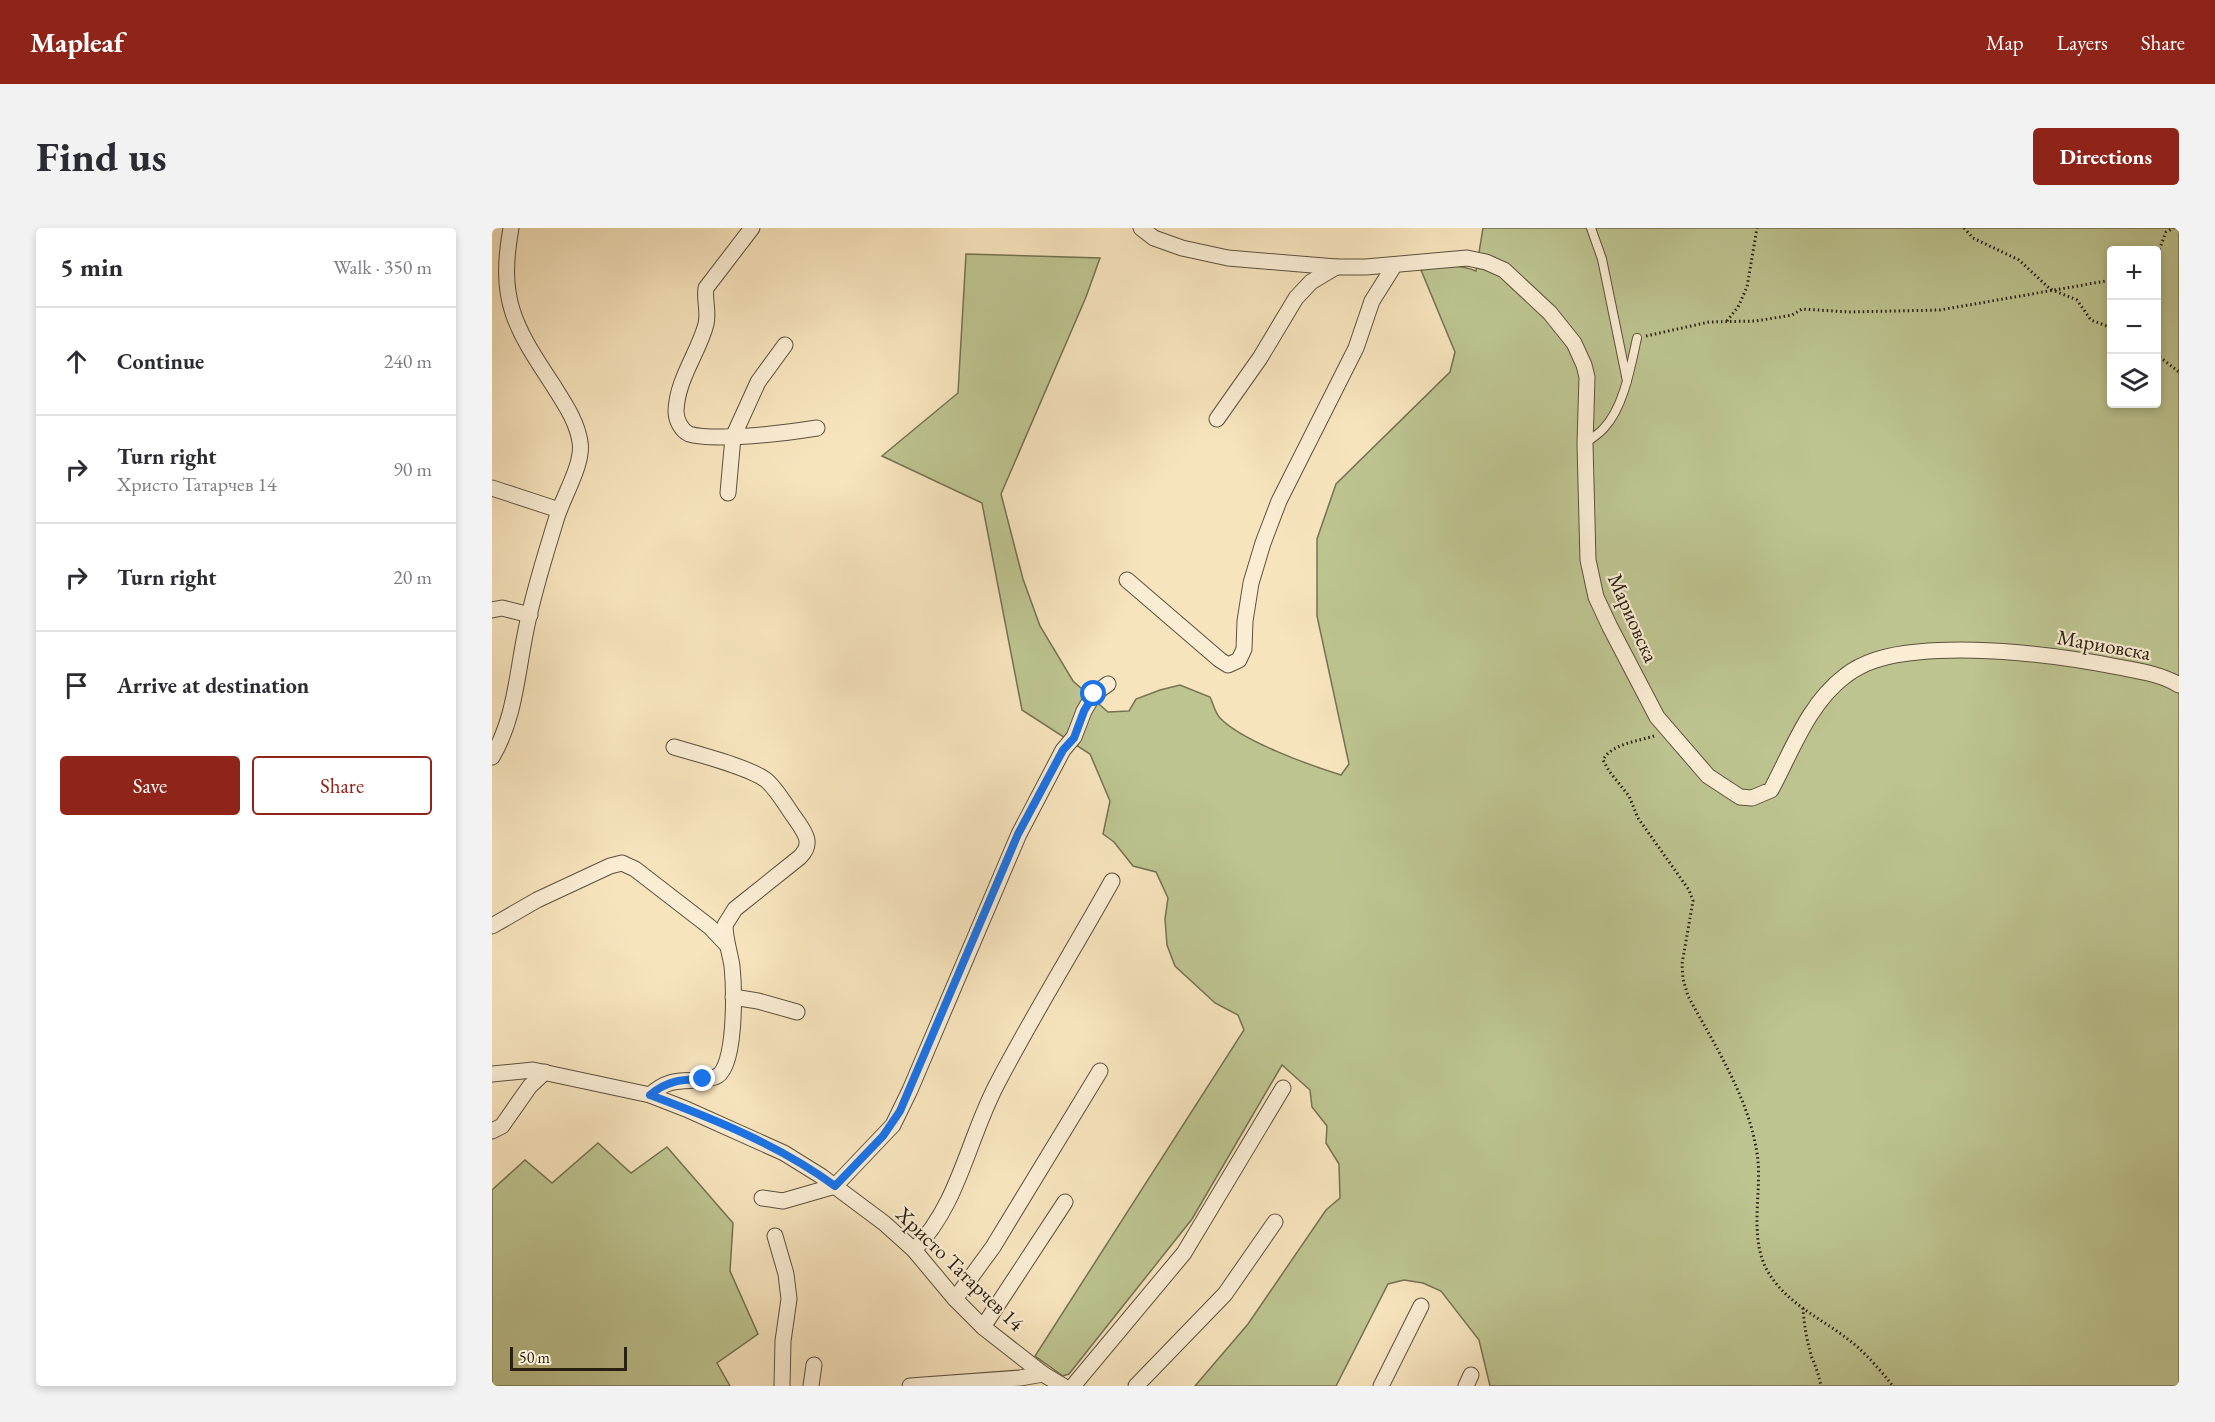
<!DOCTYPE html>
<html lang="en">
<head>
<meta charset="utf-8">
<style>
  :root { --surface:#fff; --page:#f2f2f3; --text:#2b2b33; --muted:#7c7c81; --line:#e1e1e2; --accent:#8f2418 }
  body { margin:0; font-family:"EB Garamond",serif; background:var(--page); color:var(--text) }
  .controls { position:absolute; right:18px; top:18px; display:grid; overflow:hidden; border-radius:6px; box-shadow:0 3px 9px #0003 }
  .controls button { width:54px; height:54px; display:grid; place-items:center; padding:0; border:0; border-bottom:2px solid var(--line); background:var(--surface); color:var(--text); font:30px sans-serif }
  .scale { position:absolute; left:18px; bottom:15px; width:117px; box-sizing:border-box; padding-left:6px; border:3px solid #2a2012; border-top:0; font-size:16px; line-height:21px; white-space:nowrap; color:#2a2012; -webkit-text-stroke:4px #faedd4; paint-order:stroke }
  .stop { position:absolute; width:18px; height:18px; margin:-14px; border:4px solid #1a73e8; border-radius:50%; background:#fff }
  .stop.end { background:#1a73e8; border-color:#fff; box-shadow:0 2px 6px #0008 }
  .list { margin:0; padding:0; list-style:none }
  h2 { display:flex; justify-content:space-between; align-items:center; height:78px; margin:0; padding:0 24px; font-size:26px }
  h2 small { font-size:20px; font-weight:400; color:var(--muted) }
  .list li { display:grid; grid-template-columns:39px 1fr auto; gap:18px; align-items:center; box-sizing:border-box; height:108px; padding:0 24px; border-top:2px solid var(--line) }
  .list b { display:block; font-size:22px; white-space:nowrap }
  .list p { margin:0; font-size:20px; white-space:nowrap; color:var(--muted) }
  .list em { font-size:20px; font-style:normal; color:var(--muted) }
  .actions { display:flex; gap:12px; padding:18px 24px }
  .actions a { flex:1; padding:14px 0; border:2px solid var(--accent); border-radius:6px; text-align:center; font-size:21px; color:var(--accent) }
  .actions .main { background:var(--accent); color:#fff }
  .icon { flex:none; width:33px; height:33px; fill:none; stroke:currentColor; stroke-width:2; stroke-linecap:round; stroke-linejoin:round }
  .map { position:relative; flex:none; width:1687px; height:1158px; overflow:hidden; border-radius:6px }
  header { display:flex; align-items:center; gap:36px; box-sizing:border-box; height:84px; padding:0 30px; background:var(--accent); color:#fff }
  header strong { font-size:28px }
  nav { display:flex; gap:33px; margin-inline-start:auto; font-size:21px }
  .intro { display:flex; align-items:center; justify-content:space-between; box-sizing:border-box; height:144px; padding:0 36px }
  h1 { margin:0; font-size:42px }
  .button { padding:15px 27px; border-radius:6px; background:var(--accent); color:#fff; font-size:21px; font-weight:700 }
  main { display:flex; gap:36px; padding:0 36px }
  aside { flex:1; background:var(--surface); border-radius:6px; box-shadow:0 3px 9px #0003 }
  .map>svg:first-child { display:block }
  .green { fill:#bdc490; stroke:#747251; stroke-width:1.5; fill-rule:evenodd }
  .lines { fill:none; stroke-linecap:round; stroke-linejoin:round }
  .service-casing { stroke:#5d513d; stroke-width:10 }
  .minor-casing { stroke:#5d513d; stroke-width:17 }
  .path { stroke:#2a2012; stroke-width:3; stroke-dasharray:1.5 3; stroke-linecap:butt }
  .service { stroke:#faedd4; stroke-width:8 }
  .minor { stroke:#faedd4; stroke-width:15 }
  .route { stroke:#1a73e8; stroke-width:8 }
  .labels { text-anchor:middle; stroke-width:4.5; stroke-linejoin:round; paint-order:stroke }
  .street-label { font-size:21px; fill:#2a2012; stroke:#faedd4 }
</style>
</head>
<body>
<header>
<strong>Mapleaf</strong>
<nav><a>Map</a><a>Layers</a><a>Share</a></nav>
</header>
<div class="intro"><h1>Find us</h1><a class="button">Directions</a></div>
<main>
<aside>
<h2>5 min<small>Walk · 350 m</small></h2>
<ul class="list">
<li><svg class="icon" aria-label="ahead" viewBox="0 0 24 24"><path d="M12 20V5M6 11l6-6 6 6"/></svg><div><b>Continue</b></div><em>240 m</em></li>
<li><svg class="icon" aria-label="right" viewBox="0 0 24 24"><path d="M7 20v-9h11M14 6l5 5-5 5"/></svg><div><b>Turn right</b><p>Христо Татарчев 14</p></div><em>90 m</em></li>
<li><svg class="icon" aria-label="right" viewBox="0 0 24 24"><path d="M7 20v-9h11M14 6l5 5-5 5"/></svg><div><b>Turn right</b></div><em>20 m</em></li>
<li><svg class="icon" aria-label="arrive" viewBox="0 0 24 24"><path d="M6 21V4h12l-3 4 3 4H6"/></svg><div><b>Arrive at destination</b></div></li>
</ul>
<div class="actions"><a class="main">Save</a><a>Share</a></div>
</aside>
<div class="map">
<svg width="1687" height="1158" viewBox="0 0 1687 1158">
  <rect width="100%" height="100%" fill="#f7e4bd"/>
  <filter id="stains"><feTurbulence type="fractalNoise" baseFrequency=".00333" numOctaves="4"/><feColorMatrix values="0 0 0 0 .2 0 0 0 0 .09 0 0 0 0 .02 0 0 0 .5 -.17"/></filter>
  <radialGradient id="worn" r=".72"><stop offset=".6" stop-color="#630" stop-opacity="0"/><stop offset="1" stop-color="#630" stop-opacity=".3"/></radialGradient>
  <g class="green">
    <path d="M991,0H1687V1158H998L987,1112L949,1063L931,1055L912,1052L896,1056L844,1158H703L756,1096L834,982L848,970L847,936L834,915L835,898L820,879L818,862L790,837L700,991L577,1146L571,1148L543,1128L752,802L746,787L723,775L683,738L675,717L673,691L676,670L664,644L641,638L622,614L611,606L618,573L598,526L530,482L490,275L390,228L466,165L474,26L608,30L594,69L509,266L531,351L548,398L581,453L616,484L637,483L644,471L668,462L688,457L718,469C721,475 723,485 728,490C750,513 817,537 849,547L857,536L825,388V311L844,256L958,144L963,124L929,42C948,39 965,35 984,43ZM1620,22H1664V176H1620Z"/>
    <path d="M106,915L139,945L175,919L241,995L238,1043L266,1106L225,1135L238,1158H0V962L33,932L60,955Z"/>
  </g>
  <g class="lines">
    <defs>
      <g id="service">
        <path d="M1099,0L1110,31L1135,153"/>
        <path d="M1093,215C1099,211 1107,206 1112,200C1132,179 1139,137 1145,110"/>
      </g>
      <g id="minor">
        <path d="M260,0L214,60C212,72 217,83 214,96C207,124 185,151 184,183C184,192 189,202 197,206C206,209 219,209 229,209C262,209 293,205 325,200"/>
        <path d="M649,0L662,10L690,20L736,30L844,39H874L975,30L994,34L1012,42L1058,85L1082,115L1092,137L1095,149L1093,216L1096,332L1104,369L1118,399L1165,489L1216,548L1248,569L1260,570L1279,562C1300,523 1316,476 1353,448C1373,432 1401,426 1426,424C1488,418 1565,427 1626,439C1647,443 1669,446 1687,457"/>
        <path d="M725,191L768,130L804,70L819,54L844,39"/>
        <path d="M0,260L67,282"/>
        <path d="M236,265L241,209L266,154L293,117"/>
        <path d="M635,352L728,432L736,437L747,432L752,421L753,393L759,355L771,315L787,273L864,120L880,73L902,38"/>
        <path d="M0,382L10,380L38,387"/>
        <path d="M0,529C23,491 25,445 34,402C41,365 53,328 64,292C70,270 92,236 88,214C85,193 72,175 61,157C22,98 6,72 19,0"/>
        <path d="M0,698L45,672L118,638L130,635L143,641L218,699L235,717"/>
        <path d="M241,769L266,773L305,784"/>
        <path d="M0,846L41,842L158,867L194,881L292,925L329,948L392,995L422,1022L463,1071L491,1099L551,1146L571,1158"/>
        <path d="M158,867C182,845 197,857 223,849C245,843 242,758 240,738C238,725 233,711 233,697L243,681L308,629C321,616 314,606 305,593C295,580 286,562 274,552C257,539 205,526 182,519"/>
        <path d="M0,903L10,898L38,858L53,844"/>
        <path d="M270,970L291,973L343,958L401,897L418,862L527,606L571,522L582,509L592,483L602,466L616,456"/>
        <path d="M283,1008L294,1046L297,1071L291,1113L290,1158"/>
        <path d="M422,1022C467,976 476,911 505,856C541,787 582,721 620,653"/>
        <path d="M463,1071L501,1019L608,843"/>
        <path d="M491,1099L573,974"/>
        <path d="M319,1158L322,1137"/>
        <path d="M418,1158L528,1150L551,1146"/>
        <path d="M581,1158L692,1025L791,860"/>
        <path d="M644,1158L733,1066L783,994"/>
        <path d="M889,1158L929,1078"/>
        <path d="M974,1158L979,1147"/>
      </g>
    </defs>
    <use href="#service" class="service-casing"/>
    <use href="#minor" class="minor-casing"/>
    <g class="path">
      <path d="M1472,0L1481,10L1527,32L1558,61L1585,72L1599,92L1620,100"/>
      <path d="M1664,30L1674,4L1682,0"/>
      <path d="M1235,93L1246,79L1255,59L1265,0"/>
      <path d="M1154,108L1217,94L1264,93L1300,87L1310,81L1357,84L1448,82L1620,52"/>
      <path d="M1664,126L1687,144"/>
      <path d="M1162,508C1147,513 1119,516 1111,532L1117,543L1137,568L1146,590L1197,662L1201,673L1190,736L1191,751L1196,768C1223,818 1256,868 1265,925C1271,963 1256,1007 1275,1042C1293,1075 1329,1090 1357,1112C1374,1125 1388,1142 1401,1158"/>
      <path d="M1311,1080C1312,1097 1315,1114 1320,1130C1324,1139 1327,1148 1329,1158"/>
    </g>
    <use href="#service" class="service"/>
    <use href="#minor" class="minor"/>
  </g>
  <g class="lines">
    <path class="route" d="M211,851C189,852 175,852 158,867C222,891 287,917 343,958L391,908L408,883L526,606L571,522L582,510L592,483L602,466"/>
  </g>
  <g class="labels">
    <g class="street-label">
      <text transform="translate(1141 390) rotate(66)" y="7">Мариовска</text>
      <text transform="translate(1612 417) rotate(10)" y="7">Мариовска</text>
      <text transform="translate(468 1041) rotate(44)" y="7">Христо Татарчев 14</text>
    </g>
  </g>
  <rect width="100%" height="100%" filter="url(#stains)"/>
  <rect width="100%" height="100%" fill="url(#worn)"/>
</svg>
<div class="controls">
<button>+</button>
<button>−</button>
<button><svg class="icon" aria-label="layers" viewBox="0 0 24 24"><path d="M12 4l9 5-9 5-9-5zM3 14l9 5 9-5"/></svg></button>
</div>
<div class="scale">50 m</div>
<div class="stop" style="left:602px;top:466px"></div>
<div class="stop end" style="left:211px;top:851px"></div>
</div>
</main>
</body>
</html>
